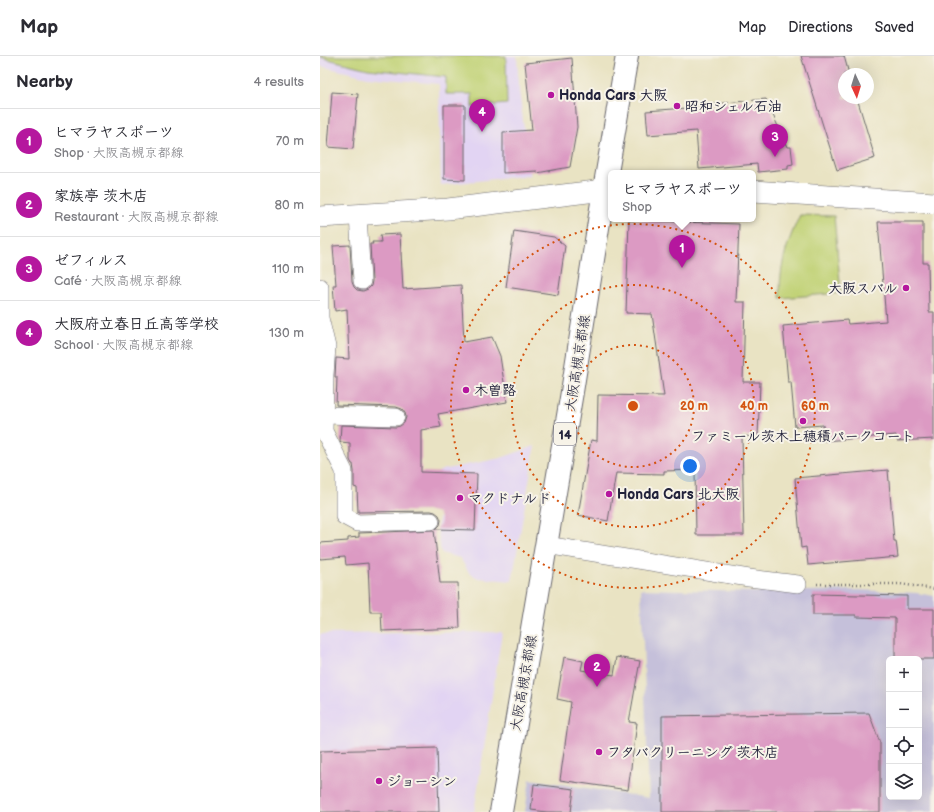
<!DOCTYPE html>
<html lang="en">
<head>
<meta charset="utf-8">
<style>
  :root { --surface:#fff; --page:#f2f2f3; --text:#2b2b33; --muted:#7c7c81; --line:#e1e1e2; --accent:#b5179e }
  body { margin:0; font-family:"Balsamiq Sans","Klee One",sans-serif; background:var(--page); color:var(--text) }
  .controls { position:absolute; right:12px; bottom:12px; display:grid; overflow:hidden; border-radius:6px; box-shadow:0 4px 16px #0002 }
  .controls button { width:36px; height:36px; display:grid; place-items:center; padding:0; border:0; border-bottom:1px solid var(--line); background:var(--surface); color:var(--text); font:20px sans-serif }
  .compass { position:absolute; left:518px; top:12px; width:36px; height:36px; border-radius:50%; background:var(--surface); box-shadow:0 4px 16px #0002; rotate:176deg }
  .you { position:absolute; left:370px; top:410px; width:14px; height:14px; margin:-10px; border:3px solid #fff; border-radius:50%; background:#1a73e8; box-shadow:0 0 0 6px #1a73e833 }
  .badge { display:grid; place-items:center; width:26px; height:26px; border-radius:50%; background:var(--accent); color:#fff; font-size:13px; font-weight:700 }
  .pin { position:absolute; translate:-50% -33px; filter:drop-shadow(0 1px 2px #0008) }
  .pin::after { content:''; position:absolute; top:21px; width:14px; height:12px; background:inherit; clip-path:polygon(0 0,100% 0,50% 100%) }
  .popup { position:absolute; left:288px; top:114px; width:148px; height:52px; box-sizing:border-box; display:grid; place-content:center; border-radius:6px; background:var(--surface); filter:drop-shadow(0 1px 3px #0005); font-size:13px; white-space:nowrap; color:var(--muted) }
  .popup b { font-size:15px; color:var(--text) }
  .popup::after { content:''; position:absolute; left:50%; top:100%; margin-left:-8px; border:8px solid transparent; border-top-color:var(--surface) }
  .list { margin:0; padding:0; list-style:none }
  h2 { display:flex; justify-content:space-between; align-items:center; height:52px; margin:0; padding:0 16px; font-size:17px }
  h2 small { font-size:13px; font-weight:400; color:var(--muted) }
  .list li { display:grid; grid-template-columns:26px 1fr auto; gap:12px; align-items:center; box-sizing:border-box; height:64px; padding:0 16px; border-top:1px solid var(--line) }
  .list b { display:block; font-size:15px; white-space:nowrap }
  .list p { margin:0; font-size:13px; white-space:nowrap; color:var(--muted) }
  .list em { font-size:13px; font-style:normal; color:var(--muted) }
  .icon { flex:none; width:22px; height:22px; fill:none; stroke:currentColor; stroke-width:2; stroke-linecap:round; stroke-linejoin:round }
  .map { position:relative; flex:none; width:614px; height:756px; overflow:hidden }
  header { display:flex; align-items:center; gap:24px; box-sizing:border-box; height:56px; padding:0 20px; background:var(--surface); border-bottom:1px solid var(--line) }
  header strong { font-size:19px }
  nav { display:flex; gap:22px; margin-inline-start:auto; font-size:14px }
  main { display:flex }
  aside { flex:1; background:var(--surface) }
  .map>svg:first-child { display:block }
  .built { fill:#e2d4f3 }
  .industrial { fill:#c5c0da; fill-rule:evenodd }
  .green { fill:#c0d173; stroke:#717a57 }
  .building { fill:#dc9ac3 }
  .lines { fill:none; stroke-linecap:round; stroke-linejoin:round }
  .minor-casing { stroke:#68666b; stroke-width:18 }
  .tertiary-casing { stroke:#68666b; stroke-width:22 }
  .primary-casing { stroke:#68666b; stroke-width:24 }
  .path { stroke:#68666b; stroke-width:2.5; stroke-dasharray:1 3; stroke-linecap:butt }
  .minor { stroke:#fff; stroke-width:17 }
  .tertiary { stroke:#fff; stroke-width:21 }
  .primary { stroke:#fff; stroke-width:22 }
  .ring { fill:none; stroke:#d45411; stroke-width:2; stroke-dasharray:2 4 }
  .poi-dot { fill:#b5179e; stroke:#f7f3e8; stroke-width:1.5 }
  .labels { text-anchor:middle; stroke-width:4; stroke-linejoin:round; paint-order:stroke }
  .shield { fill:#f7f3e8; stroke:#62616f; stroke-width:1 }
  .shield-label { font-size:13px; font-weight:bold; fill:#22223b }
  .poi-label { font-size:14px; font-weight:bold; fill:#22223b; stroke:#f7f3e8; text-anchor:start }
  .street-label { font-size:14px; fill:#22223b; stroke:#f7f3e8 }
  .centre { fill:#d45411; stroke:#f7f3e8; stroke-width:2 }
  .ring-label { font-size:12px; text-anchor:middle; font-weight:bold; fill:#d45411; stroke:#f7f3e8; stroke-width:4; stroke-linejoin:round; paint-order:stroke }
</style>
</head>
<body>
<header>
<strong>Map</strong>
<nav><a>Map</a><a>Directions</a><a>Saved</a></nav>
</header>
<main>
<aside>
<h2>Nearby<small>4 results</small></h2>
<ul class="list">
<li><span class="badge">1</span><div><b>ヒマラヤスポーツ</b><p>Shop · 大阪高槻京都線</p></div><em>70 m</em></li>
<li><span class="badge">2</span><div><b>家族亭 茨木店</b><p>Restaurant · 大阪高槻京都線</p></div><em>80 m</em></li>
<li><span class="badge">3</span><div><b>ゼフィルス</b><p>Café · 大阪高槻京都線</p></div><em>110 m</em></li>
<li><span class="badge">4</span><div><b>大阪府立春日丘高等学校</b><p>School · 大阪高槻京都線</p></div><em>130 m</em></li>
</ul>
</aside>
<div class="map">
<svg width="614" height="756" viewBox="0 0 614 756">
  <rect width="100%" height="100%" fill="#f7f3e8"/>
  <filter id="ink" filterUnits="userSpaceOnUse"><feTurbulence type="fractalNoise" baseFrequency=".025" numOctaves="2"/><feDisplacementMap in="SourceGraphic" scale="8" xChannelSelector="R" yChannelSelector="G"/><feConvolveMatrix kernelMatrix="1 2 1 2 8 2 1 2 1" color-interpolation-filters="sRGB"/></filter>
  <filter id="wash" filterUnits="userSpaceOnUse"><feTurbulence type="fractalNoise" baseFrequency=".012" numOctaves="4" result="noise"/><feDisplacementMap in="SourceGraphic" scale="16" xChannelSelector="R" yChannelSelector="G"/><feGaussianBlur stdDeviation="0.9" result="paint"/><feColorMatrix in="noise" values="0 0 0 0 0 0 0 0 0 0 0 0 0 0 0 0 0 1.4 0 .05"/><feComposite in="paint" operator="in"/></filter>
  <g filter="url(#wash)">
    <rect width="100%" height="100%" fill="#e9e3c3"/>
    <g class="built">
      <path d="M0,0H197L199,34L210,119L121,129L119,28L48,21L0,10Z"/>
      <path d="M215,390L192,525L158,522L150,518L140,502L121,497L117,471L121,456L115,418L122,414L181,402Z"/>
      <path d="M182,576L154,756H0V685H11H0V578Z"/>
    </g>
    <path class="industrial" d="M321,533L435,536L539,534L597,537L614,540V756H205L210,723L329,742ZM569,603H599V741H569Z"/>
    <g class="green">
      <path d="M0,0H186L187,48L152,51V38H126V21L48,13L0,1Z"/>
      <path d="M480,159L514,160L521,237L460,242C460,234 460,227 461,219C463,198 471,178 480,159Z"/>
    </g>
    <g id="blocks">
      <g class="building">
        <path d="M481,0H524L529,18H524V42H537L555,102L517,114Z"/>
        <path d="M252,2L257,71L250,111L217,117V115L183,117V76L212,74L205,7Z"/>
        <path d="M12,36L38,38L33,93L8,91Z"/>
        <path d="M446,43L467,91H471L473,108L468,109V113L438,116L437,108L379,113L376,75L328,79L326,55L394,50V48Z"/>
        <path d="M124,49H145V124L124,123Z"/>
        <path d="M309,164L419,168L416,246H425L423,326H440L438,381L422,380L424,479H376L375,414L344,415V418L296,417L288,465L258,459L271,384L277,385L278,339L344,340L332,258L306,257Z"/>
        <path d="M558,166H603V207H608L609,256H614V383L577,385L576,379L504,385L503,369L475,371L471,326H468L463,270L527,264L528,268L566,265Z"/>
        <path d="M194,175L234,181L245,190L238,239L186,231Z"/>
        <path d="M80,178L83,233L141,229L144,286L172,281L180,300L187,346L118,358L121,371L101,374V416L157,418L155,474L116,473L120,469L121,464L119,459L115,456L111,455L38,456L37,432L34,431V415L33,408H32L30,404V387L21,386L20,385L21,369L76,371L80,370L84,367L86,361L85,357L82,353L76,351L16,349L17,321H15L16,302L29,303L27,253L15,255L13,229H16L13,190L30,189L32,226L34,231L37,234L43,235L48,233L51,230L52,225L50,188H53L52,186H61L60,179Z"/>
        <path d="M568,414L574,485H576L578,501L488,509L486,491L481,492L475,422Z"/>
        <path d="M114,474L120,527H138L140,572L62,575L61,556H50L48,507L26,509L25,501L0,503V487L28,485V482L39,481V477Z"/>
        <path d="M493,538L587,540V553H614V603H575V562L536,561V559H493Z"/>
        <path d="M244,601L263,605L261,614L294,619L297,601L320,605L309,666L317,667L308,734L240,724L251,646L237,643Z"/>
        <path d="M549,657L560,687V756H342V660Z"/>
        <path d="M117,692L119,756H0V695Z"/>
        <path d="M214,728L254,733L251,756H227L211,754Z"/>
      </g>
    </g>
  </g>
  <g filter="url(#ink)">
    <use href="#blocks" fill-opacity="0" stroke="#68666b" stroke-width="1"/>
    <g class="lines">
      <defs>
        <g id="minor">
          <path d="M38,159L42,225"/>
          <path d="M0,231V262L7,291L5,319L4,375L24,415V460L37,467L111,465"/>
          <path d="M5,359L76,361"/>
          <path d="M226,489L429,522L478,528"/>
        </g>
        <g id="tertiary">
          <path d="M433,135L614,147"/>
          <path d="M0,161L128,153L284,134H291"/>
        </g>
        <path id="primary" d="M181,756L252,336L284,134L307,0"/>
      </defs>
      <use href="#minor" class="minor-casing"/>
      <use href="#tertiary" class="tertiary-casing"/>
      <use href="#primary" class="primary-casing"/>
      <path class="path" d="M497,528H580L614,533"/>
      <use href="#minor" class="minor"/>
      <use href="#tertiary" class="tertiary"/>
      <use href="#primary" class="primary"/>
    </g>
  </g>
  <g class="ring">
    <circle cx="313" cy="350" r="61"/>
    <circle cx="313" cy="350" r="121"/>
    <circle cx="313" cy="350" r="182"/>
  </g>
  <g class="poi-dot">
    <circle cx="231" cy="39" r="4"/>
    <circle cx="357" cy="50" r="4"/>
    <circle cx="586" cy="232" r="4"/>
    <circle cx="146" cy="334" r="4"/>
    <circle cx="483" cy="365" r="4"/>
    <circle cx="289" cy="438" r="4"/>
    <circle cx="140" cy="442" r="4"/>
    <circle cx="279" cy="696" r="4"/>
    <circle cx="59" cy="725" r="4"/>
  </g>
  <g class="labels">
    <rect class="shield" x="234" y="367" width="22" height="22" rx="3"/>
    <g class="shield-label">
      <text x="245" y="383">14</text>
    </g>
    <g class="poi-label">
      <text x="239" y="44">Honda Cars 大阪</text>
      <text x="365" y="55">昭和シェル石油</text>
      <text x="578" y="237" text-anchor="end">大阪スバル</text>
      <text x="154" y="339">木曽路</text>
      <text x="483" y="385" text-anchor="middle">ファミール茨木上穂積パークコート</text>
      <text x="297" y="443">Honda Cars 北大阪</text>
      <text x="148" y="447">マクドナルド</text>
      <text x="287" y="701">フタバクリーニング 茨木店</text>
      <text x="67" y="730">ジョーシン</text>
    </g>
    <g class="street-label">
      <text transform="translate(257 307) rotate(-81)" y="5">大阪高槻京都線</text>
      <text transform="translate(203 627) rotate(-80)" y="5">大阪高槻京都線</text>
    </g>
  </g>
  <circle cx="313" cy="350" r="6" class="centre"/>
  <g class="ring-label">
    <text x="374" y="354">20 m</text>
    <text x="434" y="354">40 m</text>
    <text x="495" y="354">60 m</text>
  </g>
</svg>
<div class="controls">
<button>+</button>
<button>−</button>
<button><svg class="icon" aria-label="locate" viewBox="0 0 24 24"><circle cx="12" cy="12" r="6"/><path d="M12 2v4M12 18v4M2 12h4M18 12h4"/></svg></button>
<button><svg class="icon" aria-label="layers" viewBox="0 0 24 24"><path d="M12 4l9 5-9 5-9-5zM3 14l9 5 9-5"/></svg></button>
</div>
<svg class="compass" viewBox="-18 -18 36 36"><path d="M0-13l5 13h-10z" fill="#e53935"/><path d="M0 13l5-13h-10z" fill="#7c7c81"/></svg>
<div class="you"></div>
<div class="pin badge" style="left:362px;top:212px">1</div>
<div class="popup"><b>ヒマラヤスポーツ</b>Shop</div>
<div class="pin badge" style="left:277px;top:631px">2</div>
<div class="pin badge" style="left:455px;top:101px">3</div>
<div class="pin badge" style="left:162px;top:76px">4</div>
</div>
</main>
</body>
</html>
